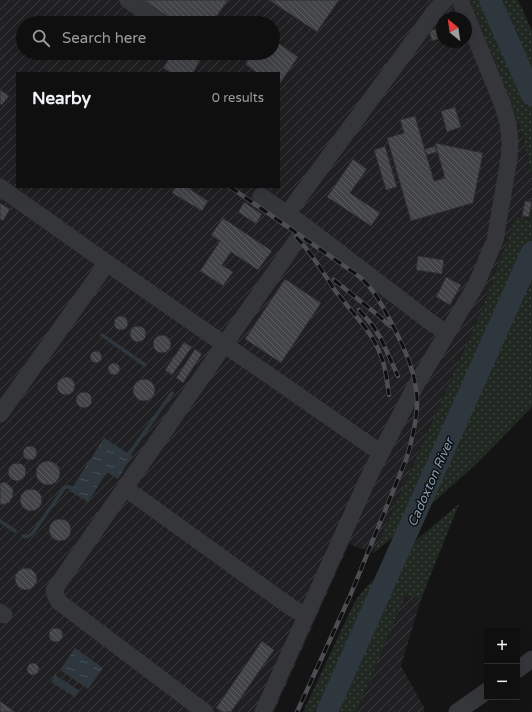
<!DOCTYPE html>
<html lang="en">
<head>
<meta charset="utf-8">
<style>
  :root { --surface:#0f0f10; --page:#1d1d1e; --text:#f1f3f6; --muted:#9b9c9f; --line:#2f2f30 }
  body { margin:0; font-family:"Varela Round",sans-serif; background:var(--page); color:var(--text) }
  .controls { position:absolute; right:12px; bottom:12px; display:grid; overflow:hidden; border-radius:0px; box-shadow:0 4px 16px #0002 }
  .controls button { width:36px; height:36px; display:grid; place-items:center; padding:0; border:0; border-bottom:1px solid var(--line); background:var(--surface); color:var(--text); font:20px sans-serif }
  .compass { position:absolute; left:436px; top:12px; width:36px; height:36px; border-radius:50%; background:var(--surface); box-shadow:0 4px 16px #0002; rotate:331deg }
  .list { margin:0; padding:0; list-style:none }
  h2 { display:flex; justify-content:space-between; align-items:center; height:52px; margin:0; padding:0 16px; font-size:17px }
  h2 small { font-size:13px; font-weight:400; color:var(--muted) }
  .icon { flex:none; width:22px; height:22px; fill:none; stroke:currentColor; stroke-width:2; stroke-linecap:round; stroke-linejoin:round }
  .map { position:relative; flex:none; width:532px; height:712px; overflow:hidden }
  .search { position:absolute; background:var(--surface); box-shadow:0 4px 16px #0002; left:16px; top:16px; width:264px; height:44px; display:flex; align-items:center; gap:10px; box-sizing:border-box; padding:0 14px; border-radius:22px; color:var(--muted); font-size:15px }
  .panel { position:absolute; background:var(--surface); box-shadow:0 4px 16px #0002; left:16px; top:72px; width:264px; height:116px; border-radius:0px }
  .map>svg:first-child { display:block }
  .industrial { fill:url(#industrial-furrows); fill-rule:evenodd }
  .grass { fill:url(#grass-dots) }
  .water { fill:url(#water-ripples) }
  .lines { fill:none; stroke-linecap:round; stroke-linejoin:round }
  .stream { stroke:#2e373d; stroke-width:3.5 }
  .river { stroke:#2e373d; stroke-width:22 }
  .building { fill:url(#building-back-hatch); stroke:#2e2e31 }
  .minor { stroke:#35363a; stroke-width:17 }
  .rail-casing { stroke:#4c4e53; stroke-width:4.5 }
  .rail { stroke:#0f0f10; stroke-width:3; stroke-dasharray:9; stroke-linecap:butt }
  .labels { text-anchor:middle; stroke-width:3; stroke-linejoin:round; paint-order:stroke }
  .water-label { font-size:13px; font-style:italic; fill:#809aad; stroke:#0f0f10 }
</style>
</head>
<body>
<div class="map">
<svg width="532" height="712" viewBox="0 0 532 712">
  <defs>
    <pattern id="industrial-furrows" width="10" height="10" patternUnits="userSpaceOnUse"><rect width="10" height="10" fill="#202022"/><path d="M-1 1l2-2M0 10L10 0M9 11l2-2" fill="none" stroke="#3d3e40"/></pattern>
    <pattern id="grass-dots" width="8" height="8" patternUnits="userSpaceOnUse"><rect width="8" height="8" fill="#202821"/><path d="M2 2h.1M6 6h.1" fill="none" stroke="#3d443f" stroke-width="1.8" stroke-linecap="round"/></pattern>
    <pattern id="water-ripples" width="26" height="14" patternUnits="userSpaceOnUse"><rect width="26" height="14" fill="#2e373d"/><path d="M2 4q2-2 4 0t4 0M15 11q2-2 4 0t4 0" fill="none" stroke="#495157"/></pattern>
    <pattern id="building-back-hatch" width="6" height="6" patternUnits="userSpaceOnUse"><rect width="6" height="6" fill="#434448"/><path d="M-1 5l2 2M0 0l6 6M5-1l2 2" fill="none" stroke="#5b5c60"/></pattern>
  </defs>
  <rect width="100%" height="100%" fill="#141415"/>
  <g class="industrial">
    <path d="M0,0H470L521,129L532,175V212L530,220L516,217L479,316L374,553L349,544L274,712H0ZM442,18H466V42H442ZM23,23H273V53H23ZM17,73H279V187H17Z"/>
    <path d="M406,593L421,599L401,666L424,707V712H356Z"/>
  </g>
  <g class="grass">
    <path d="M470,0H518L532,31V175L521,129Z"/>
    <path d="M532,212V407L475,465L426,509L374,553L479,316L516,217L530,220Z"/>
    <path d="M459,504L421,599L406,594L356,712H339L415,541Z"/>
    <path d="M376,577L315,712H303L354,603L362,592Z"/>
  </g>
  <g class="water">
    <path d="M104,438L132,456L118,479L107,472L88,502L70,491Z"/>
    <path d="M75,648L103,668L88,689L60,670Z"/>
    <path d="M55,675L80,691L75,697L51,682Z"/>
  </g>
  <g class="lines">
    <g class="stream">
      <path d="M102,335L145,365"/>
      <path d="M127,457L172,393"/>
      <path d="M0,521L15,531"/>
      <path d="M23,536L27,537L32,534L65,487H69L72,488"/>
    </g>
    <g class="river">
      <path d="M490,0L532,95"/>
      <path d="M327,712L532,252"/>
    </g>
  </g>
  <g class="building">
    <path d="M143,0H228L212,23H177Z"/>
    <path d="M269,0H339L317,32Z"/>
    <path d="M442,27V38L432,41L429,31Z"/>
    <path d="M273,39L298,57L279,85V73H257L245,64L253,53H273Z"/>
    <path d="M172,53H187L200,61L193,73H171L163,68Z"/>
    <path d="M0,90L9,96L2,105L0,103Z"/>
    <path d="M455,107L461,127L447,132L441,111Z"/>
    <path d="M415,116L434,181L445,178L435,143L483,153L473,203L411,221L387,138L404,133L400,120Z"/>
    <path d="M385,146L397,187L386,190L374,150Z"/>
    <path d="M435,146L437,152L427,155L425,149Z"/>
    <path d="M353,159L367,169L350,193L380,213L371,226L327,197Z"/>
    <path d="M175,187H187L208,201L202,211L172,193Z"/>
    <path d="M525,201L532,202L529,217L522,216Z"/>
    <path d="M244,202L262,214L256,224L238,212Z"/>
    <path d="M0,203L10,209L3,221L0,219Z"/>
    <path d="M223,218L272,251L258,270L231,252L222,265L233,272L223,286L200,271L220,241L211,235Z"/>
    <path d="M418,256L444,260L442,274L416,270Z"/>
    <path d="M446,277L461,285L450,305L436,297Z"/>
    <path d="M285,279L321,303L281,363L245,339Z"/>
    <circle cx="121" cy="323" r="7"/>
    <circle cx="138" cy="334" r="8"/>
    <circle cx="162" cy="344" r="9"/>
    <path d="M184,342L192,347L172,375L165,370Z"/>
    <path d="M195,349L202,354L183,383L176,378Z"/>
    <circle cx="96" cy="357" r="6"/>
    <circle cx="114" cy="369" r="6"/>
    <circle cx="66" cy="386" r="9"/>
    <circle cx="144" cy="390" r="11"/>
    <circle cx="84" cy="400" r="8"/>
    <circle cx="30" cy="453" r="7"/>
    <circle cx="48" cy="473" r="12"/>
    <circle cx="17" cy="472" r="9"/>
    <path d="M5,482L8,484L13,489V496L9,503L2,505L0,504V483Z"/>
    <circle cx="31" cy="500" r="11"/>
    <circle cx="60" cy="530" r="11"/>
    <circle cx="26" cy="579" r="11"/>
    <circle cx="56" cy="635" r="7"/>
    <path d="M262,641L274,650L231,712H222L216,708Z"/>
    <circle cx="33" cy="669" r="6"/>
    <path d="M0,701L15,712H0Z"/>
  </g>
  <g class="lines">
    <g class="minor">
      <path d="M128,0L161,23"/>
      <path d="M0,187L107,263L381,453"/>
      <path d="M261,196L306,227L429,321L447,333"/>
      <path d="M287,214L401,58L435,11L445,0"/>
      <path d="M0,414L107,263"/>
      <path d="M125,488L289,606L299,612L307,615"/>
      <path d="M0,612L4,615"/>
      <path d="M517,670L532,659"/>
      <path d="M205,712L59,602L55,594L54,590L306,227"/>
      <path d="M263,712L371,472L416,385L476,285L495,240L509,159L510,143L508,123L502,103L460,0"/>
      <path d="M457,712L487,691"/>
    </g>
    <defs>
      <g id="rail">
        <path d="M230,187L353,272C372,285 379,300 390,320C404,347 418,375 417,406C416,424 412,440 407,457L350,596L297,712"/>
        <path d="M296,237C312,253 322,271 334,289C350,311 372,330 381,356C386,368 387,382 389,395"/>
        <path d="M334,280L379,316L390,326"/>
        <path d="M359,310L373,326L381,339L398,376"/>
      </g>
    </defs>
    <use href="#rail" class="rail-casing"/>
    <use href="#rail" class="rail"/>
  </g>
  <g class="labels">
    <g class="water-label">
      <text transform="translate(430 482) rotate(-66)" y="5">Cadoxton River</text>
    </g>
  </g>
</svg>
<div class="controls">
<button>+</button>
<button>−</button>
</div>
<svg class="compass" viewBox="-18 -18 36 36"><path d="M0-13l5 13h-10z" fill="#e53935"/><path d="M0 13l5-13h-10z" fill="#9b9c9f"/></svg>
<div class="search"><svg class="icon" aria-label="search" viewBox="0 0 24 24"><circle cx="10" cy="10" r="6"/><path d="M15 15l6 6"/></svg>Search here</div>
<section class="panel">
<h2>Nearby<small>0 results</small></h2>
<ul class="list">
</ul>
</section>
</div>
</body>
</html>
